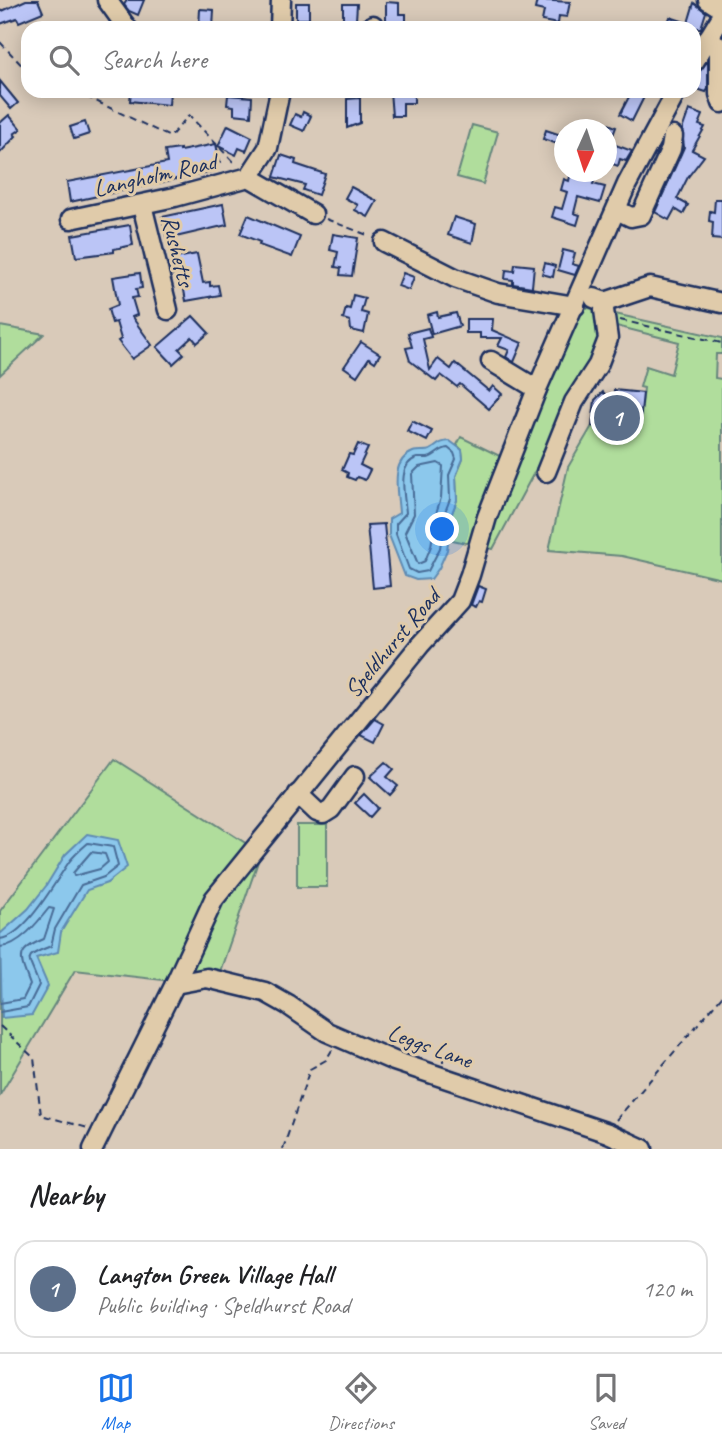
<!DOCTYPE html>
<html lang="en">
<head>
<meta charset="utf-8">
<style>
  :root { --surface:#fff; --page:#f2f2f2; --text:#202124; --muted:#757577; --line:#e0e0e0; --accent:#1a73e8 }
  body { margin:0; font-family:Caveat,sans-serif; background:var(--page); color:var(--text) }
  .compass { position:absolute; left:554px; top:119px; width:63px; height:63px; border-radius:50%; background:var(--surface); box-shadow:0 4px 18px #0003; rotate:183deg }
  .you { position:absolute; left:443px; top:530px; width:24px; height:24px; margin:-18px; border:5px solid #fff; border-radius:50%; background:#1a73e8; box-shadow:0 0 0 10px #1a73e833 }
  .badge { display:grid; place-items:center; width:46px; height:46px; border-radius:50%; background:var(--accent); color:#fff; font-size:23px; font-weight:700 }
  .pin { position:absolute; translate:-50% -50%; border:4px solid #fff; box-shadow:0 2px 7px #0006 }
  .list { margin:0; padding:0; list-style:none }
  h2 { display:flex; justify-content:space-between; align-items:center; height:91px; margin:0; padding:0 28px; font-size:30px }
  h2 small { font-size:23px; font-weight:400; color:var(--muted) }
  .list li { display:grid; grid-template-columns:46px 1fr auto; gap:21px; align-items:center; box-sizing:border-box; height:98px; margin:0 14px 14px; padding:0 14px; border:2px solid var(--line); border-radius:21px }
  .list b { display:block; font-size:26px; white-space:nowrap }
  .list p { margin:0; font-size:23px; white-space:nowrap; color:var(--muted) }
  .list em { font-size:23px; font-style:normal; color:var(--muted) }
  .icon { flex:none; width:38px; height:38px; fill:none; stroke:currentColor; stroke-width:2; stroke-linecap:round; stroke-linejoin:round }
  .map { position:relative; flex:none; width:722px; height:1149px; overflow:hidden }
  .search { position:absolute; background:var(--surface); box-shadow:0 4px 18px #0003; left:21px; right:21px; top:21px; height:77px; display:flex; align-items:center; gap:18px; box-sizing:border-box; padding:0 24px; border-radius:21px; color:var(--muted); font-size:26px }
  .sheet { height:203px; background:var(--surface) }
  nav { display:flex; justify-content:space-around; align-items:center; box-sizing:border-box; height:98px; border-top:2px solid var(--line); background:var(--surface); font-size:19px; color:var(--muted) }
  nav a { display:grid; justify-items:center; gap:4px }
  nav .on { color:var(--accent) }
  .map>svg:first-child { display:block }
  .green { fill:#b0dd9c; stroke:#66867d; stroke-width:2 }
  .water { fill:#8cc8ec; stroke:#5f8bb3; stroke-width:2 }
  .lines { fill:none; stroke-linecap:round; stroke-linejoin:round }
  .shore { stroke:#486c97; stroke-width:2 }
  .building { fill:#bbc5f6; stroke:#1b2f5e; stroke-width:2 }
  .minor-casing { stroke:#1b2f5e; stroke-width:23 }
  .path { stroke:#1b2f5e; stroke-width:2; stroke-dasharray:7 5; stroke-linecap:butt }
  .minor { stroke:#e0cbaa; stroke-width:18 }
  .labels { text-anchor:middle; stroke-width:6; stroke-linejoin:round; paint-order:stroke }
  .street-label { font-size:24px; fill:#1b2f5e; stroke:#e0cbaa }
</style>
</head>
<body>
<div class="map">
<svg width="722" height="1149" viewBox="0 0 722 1149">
  <rect width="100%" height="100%" fill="#d9cab9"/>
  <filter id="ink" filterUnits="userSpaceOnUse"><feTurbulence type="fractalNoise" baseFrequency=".0143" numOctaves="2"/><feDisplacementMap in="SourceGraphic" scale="14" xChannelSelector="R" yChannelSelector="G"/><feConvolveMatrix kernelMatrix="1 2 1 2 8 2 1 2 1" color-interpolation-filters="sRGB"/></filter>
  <g filter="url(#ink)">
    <g class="green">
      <path d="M472,125L498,132L483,184L457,177Z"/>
      <path d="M584,307L722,338V354H716L715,378L722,379V579L622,556L549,550L568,467L592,426L639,431L644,388L640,387L646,366L671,374L679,342L601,322L602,338L593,363L493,549L448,539L452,513L457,500L456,476L463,459L462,450L457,445L461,437L514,463L542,391Z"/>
      <path d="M0,326L44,334L0,375Z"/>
      <path d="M114,759L261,853L215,986L75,970L0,1095V911Z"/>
      <rect x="297" y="825" width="30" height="62"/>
    </g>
    <g class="water">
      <path d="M450,441L462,450L463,459L456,476L457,500L452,513L447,550L439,568L431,579L416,580L405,576L389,535V519L399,513C398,493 389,461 413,452C418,450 425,452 430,450C440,445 437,442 450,441Z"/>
      <path d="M87,834L118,840L127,867L107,883L87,890L61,932L58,952L36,958L48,986L32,1015L2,1018L0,934L28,909L46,886L65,855Z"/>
    </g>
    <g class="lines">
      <g class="shore">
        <path d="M448,448L454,453L456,459L449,475L450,499L445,512L440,548L428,571L417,573L409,569L396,534V524L406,513C405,497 396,464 417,458C419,458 426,458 428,458C436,456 439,449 448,448Z"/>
        <path d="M438,463L443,466L441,498L437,510L431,546L425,561L418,564L405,532L414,514L412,474L419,467Z"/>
        <path d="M91,852L105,854L108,862L100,869L74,876L73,873Z"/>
        <path d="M0,939C26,936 55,882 69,862C74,855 81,849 88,843L113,847L118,866L104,877L81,885L55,929L51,946C20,958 29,956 39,985L28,1007L0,1012"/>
        <path d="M0,947C19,946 38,922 49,908L54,909L44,939C14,951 20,958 30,985L23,999L0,1003"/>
      </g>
    </g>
    <g class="building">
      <path d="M26,0H38L43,12L19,22L17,18L0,24V12Z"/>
      <path d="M127,0H144L138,15L129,11L124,5Z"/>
      <path d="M537,0L570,2L567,17L559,16L558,24L542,21L544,11L535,9Z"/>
      <path d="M386,2L399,3V14H406V25H399V28H386Z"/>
      <rect x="296" y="3" width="13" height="16"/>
      <path d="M694,3L706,12L701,28H666L670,17L688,23Z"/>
      <path d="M343,4H357L356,20H343Z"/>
      <path d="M200,9L214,10L213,28H199Z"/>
      <path d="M708,61V89L706,92L694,88V82L697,73Z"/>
      <path d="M0,81L18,103L11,109L0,96Z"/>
      <path d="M131,91H170L169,105L130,101Z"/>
      <path d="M390,91L414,92V103H403V116H392Z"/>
      <path d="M632,91H647L632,121L620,114Z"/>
      <path d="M228,95L252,97L251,116L234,114V106L227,105Z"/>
      <path d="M360,98V123L347,128V99Z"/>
      <path d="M689,110L703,115L699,125L705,127L692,150L704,156L688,177L677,199L688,205L683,214L675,209L669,220L655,212L684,147L682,130Z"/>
      <path d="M303,112L311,116L304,131L290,125L295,114L301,117Z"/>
      <path d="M9,115L21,129L14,134L16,136L0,153V123Z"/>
      <path d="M85,122L89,134L74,139L70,127Z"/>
      <path d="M606,123L616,127L610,143L632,151L626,161L620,159L618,166L607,162L610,154L606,152Z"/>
      <path d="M228,125L252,137L246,151L239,148L236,155L218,146Z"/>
      <path d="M546,130L564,136V146L543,139Z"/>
      <path d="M216,144L220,162L211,163L213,171L70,202L67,182L167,163L165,151L180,149V151Z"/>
      <path d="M281,155L296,160L295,164L325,174L318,195L303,190L305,185L274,177Z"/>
      <path d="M571,172H597L593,184L605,187L600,203L578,197L574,213L580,215L577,225L552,217L555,207L562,209L567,192L561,190L564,179L569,181Z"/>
      <path d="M351,187L377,201L368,217L355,210L358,205L345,198Z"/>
      <path d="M715,199H722V240L712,239L713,222L709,221L710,211L714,212Z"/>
      <path d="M223,204L227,225L167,239L162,217Z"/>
      <path d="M248,215L300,237L292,257L259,245L260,242L240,234Z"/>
      <path d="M454,217L476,224L472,243L448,235Z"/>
      <path d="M130,225L133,245L114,249V252L76,257L72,235Z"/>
      <path d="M333,234L358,238L352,276L340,275L341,268L335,267L338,252L330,250Z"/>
      <path d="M563,250L575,253L572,264L579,266L575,275L558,270Z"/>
      <path d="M197,254L203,283L210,282V286L218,285L220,295L186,301L181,274L173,275L171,259Z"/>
      <path d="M545,263L555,266L553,277L542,274Z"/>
      <path d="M515,264L534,266L532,287L513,284V280L505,279L506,270L514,271Z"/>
      <path d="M140,273L142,288L136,289L138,297L132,298L137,315L132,317L152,345L132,359L118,341L121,339L116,322L112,323L108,309L118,305L113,277Z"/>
      <path d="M403,273L414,277L409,290L398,286Z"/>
      <path d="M353,295L365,298L361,312L368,314L364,333L351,330L350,321L343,319L346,308L350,309Z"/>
      <path d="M437,312L438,317L456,313L460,326L432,334L427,315Z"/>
      <path d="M193,316L209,333L197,343L192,337L179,349L184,354L173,364L157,347Z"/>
      <path d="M466,319H493L492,330L522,343L514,362L506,357L509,350L498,346L502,338H480V333H466Z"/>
      <path d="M428,328L431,337L423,339L430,370L438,359L451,369L455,363L489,391L493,386L502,394L489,409L460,384L457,387L441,375L436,381L410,361L406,348L412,347L408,333Z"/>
      <path d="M361,342L380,354L375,362L369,358L357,376L344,367Z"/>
      <path d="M614,390L643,393L639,431L592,426L595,400L603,392L613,403Z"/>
      <path d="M412,421L432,431L427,441L407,431Z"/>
      <path d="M358,444L368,448L360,465L370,470L365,480L357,477L355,480L347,477L348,473L342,470L349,454L353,455Z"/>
      <path d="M384,524L390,586L373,588L367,525Z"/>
      <path d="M478,586L486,589L482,602L479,601L476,607L471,605Z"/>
      <path d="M375,719L384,724L375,742L361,735Z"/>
      <path d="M386,762L394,769L387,777L398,786L390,795L370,777Z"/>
      <path d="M364,794L378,808L370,817L355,803Z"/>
    </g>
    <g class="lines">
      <defs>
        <g id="minor">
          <path d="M107,0L127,28"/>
          <path d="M708,0L722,9"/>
          <path d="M280,28L281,0"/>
          <path d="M373,28V25"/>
          <path d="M709,37L717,45L719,52V94L722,103"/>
          <path d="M694,62L722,16"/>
          <path d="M249,177L313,214"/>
          <path d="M142,205L168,310"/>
          <path d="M617,210L631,217L641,215L671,149L673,136"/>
          <path d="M71,219L175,197L249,177L268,148L280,91"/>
          <path d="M384,242L455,278L498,293L575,306"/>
          <path d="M594,298L605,302L650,287L722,303"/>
          <path d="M491,361L537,389"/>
          <path d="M546,472L574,402L598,365L608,339L604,310L605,302"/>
          <path d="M298,794L317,812L323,814L331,809L355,776"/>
          <path d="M175,984L207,978L265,992L288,1005L327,1032L394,1061L608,1133L643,1149"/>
          <path d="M93,1149L175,984L214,899L420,645L460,601L470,575L487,517L537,389L627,184L677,91"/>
        </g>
      </defs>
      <use href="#minor" class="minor-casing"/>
      <g class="path">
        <path d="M0,42L28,72"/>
        <path d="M75,91L170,137L189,115L235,164"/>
        <path d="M326,219L370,236"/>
        <path d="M620,320L722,343"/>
        <path d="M0,1026L34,1058L41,1115L88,1128"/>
        <path d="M443,1055V1063"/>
        <path d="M616,1120L722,996"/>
        <path d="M283,1149L310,1069L326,1060L332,1050"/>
      </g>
      <use href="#minor" class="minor"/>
    </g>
  </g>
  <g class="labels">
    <g class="street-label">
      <text transform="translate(155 175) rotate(-13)" y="8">Langholm Road</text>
      <text transform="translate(178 251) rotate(76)" y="8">Rushetts</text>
      <text transform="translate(392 643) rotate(-50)" y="8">Speldhurst Road</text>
      <text transform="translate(430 1046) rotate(20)" y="8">Leggs Lane</text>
    </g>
  </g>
</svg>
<svg class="compass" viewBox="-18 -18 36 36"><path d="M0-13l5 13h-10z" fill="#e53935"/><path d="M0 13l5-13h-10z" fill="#757577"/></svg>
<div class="you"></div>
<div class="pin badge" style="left:617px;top:418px;background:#5c6f8a">1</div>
<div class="search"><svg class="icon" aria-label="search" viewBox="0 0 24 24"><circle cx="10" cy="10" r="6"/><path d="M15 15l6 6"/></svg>Search here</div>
</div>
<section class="sheet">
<h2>Nearby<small></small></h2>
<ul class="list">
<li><span class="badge" style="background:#5c6f8a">1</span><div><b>Langton Green Village Hall</b><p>Public building · Speldhurst Road</p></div><em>120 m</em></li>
</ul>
</section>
<nav>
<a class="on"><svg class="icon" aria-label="map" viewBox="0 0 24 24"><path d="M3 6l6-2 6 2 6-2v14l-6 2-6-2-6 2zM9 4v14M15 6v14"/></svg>Map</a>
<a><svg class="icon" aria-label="directions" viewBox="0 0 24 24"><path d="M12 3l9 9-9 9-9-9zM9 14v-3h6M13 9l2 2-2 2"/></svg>Directions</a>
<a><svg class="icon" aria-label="saved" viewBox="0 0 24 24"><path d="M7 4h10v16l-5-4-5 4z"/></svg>Saved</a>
</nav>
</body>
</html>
